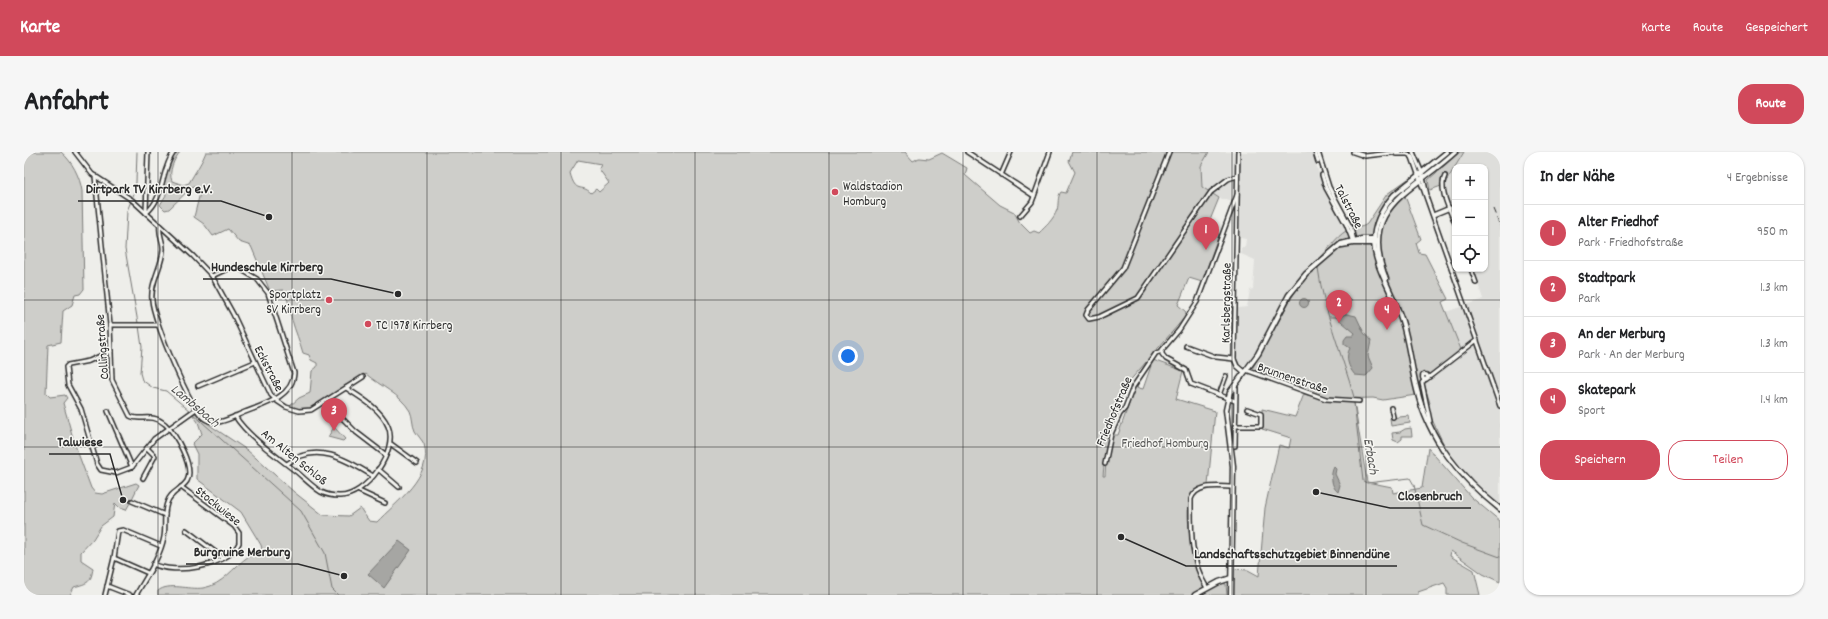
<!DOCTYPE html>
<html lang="de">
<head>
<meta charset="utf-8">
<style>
  :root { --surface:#fff; --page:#f6f6f6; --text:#202124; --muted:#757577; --line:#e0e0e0; --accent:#d1495b }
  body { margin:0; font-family:Dekko,sans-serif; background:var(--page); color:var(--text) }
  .controls { position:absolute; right:12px; top:12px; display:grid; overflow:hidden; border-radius:8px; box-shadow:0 1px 3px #0004 }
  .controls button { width:36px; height:36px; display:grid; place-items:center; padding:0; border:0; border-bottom:1px solid var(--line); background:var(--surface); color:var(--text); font:20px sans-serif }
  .you { position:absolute; left:824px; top:204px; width:14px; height:14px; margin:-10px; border:3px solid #fff; border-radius:50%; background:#1a73e8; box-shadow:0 0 0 6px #1a73e833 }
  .badge { display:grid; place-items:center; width:26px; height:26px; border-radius:50%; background:var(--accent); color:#fff; font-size:13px; font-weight:700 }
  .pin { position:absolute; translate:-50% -33px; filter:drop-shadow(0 1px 2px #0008) }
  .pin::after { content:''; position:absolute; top:21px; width:14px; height:12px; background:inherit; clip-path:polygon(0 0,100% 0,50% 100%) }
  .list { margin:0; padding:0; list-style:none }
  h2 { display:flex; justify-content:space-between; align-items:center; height:52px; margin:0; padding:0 16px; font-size:17px }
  h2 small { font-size:13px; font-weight:400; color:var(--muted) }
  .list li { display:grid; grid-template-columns:26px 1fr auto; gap:12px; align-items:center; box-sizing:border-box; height:56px; padding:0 16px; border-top:1px solid var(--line) }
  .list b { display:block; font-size:15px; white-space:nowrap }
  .list p { margin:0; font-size:13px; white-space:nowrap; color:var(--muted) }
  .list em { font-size:13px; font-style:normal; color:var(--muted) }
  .actions { display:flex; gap:8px; padding:12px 16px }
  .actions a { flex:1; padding:9px 0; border:1px solid var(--accent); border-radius:16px; text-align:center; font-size:14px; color:var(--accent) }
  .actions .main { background:var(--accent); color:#fff }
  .icon { flex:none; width:22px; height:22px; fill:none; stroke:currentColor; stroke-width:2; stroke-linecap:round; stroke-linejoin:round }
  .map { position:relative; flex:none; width:1476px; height:443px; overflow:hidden; border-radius:16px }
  header { display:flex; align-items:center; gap:24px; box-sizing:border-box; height:56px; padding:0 20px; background:var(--accent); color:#fff }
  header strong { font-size:19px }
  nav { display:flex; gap:22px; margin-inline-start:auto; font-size:14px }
  .intro { display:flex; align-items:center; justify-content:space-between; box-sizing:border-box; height:96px; padding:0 24px }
  h1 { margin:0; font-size:28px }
  .button { padding:10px 18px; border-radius:16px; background:var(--accent); color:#fff; font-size:14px; font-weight:700 }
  main { display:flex; gap:24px; padding:0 24px }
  aside { flex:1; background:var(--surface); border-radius:16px; box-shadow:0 1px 3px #0004 }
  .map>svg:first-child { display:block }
  .built { fill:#dededb }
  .green { fill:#cececa; stroke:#7c7c7a; fill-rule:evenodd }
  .water { fill:#a6a6a3; stroke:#757573 }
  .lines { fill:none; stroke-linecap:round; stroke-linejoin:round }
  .stream { stroke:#757573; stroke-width:1 }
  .street-casing { stroke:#2b2b2b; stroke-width:6 }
  .secondary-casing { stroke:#2b2b2b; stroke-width:7 }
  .street { stroke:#f6f6f2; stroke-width:3 }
  .secondary { stroke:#f6f6f2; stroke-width:4 }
  .rail { stroke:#2b2b2b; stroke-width:1; stroke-dasharray:6 3; stroke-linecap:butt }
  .grid { fill:none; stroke:#2b2b2b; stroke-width:1; stroke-opacity:0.55 }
  .poi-dot { fill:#d1495b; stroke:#f6f6f2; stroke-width:1.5 }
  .labels { text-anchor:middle; stroke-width:3; stroke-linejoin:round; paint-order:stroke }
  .poi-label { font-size:13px; fill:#2b2b2b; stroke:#f6f6f2; text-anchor:start }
  .street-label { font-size:13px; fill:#2b2b2b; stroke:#f6f6f2 }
  .park-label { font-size:13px; fill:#545453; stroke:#f6f6f2 }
  .water-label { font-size:14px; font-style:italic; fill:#565655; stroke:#f6f6f2 }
  .leader { fill:none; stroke:#2b2b2b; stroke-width:1.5 }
  .callout-dot { fill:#2b2b2b; stroke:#f6f6f2; stroke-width:1.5 }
  .callout-label { font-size:14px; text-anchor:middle; font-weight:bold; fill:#2b2b2b; stroke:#f6f6f2; stroke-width:3; stroke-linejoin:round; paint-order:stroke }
</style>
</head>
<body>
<header>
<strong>Karte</strong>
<nav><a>Karte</a><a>Route</a><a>Gespeichert</a></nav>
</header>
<div class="intro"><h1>Anfahrt</h1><a class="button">Route</a></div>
<main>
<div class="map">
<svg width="1476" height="443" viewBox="0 0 1476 443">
  <rect width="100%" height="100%" fill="#eeeeea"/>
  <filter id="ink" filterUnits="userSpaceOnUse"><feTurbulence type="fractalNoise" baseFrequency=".025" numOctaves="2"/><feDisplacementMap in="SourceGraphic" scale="8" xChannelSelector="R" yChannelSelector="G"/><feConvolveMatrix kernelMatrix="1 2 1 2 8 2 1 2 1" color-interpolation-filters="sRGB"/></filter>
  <g filter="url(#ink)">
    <g class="built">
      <path d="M1185,0H1288L1298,30L1322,79L1273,128L1265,139L1239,188L1229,203L1222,212L1218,213L1215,211L1213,207L1214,156L1223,155L1226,138L1229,137L1231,108L1217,102V96L1221,95L1222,87L1216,86V52L1195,46L1178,35L1177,14Z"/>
      <path d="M1440,0H1476V352L1444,324L1420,293L1404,258L1400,232L1438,200L1422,160L1459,147L1449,117H1461V15H1431V65L1420,33L1438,2Z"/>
    </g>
    <g class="green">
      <path d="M0,0H37C48,9 56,25 58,39L60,137L56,142L51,143L48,153L39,159L37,190L24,193L22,241L26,245L41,243L43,246L39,251L51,293L67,336L71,341L78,342L112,331L115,333C111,340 107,350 102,358L96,356L91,351L89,365L77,374L69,387L57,400V408L69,416C67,431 64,431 50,435L46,443H0Z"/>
      <path d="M152,0H156C150,7 144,20 148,29L159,33L165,31C171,20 178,11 182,0H881L889,9L895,6L905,7L918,1L943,16L941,23L976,53L990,60L996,71L1006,81L1010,79L1015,81C1022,74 1029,68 1033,58C1035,52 1033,45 1037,40L1042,41L1051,20L1045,9L1048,0H1185L1177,14L1178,35L1195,46L1182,78L1195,82L1178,130L1165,126L1154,153L1162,160L1161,165L1103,232L1091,263L1082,293L1079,324H1081L1082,307L1088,283H1094L1111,235L1119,237L1129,208L1159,219L1152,247L1191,259L1184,333L1170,338C1155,356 1172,415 1181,435L1168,443H134V439C145,430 165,438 179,436C199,433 209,415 225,404C229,401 234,402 238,397L237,393L217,360L173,327V302L168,292L178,282L174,270L168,262L171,261L187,274L223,298L270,340L299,363L325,364L336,356L345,369L353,370C371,351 410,324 400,292C398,288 394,284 391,279C388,273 389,265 386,259C376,242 356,234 342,222L286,257L277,258L266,254L275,246L286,241L288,219L293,215V211L287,208L285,203L279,201C276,190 271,179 268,168C266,157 265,148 259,138L246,139L227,94L215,90L204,77L189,84L180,72L170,65L176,41L169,34L145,57L141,58L136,53L142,43L140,33L141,20ZM554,8L577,12L575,17L585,31L575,40L572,37L567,41C557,31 552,43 546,21Z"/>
      <path d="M1436,0H1440L1420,33L1406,38L1404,28Z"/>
      <path d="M1384,27L1390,37L1381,44L1397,87L1392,91L1395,101L1401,102L1424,147L1418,150L1438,200L1400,232L1406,251L1404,253V259L1420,293L1416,296L1406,280L1392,243L1359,248L1349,246L1308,247L1231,218L1230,220L1228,217L1268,145L1276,132L1297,111L1296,106C1304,98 1312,85 1322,79C1329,74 1337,77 1343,72L1363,42Z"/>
      <path d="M1280,242L1305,249L1330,250L1343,330L1368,335L1369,341L1398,336L1404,296L1447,345L1476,369V430L1459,422L1427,399L1426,404L1450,418L1456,443H1423V436L1420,431L1394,440V443H1208L1209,417L1224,418L1235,424L1241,356L1255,293L1265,296L1267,286L1238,277V257L1271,265Z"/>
      <path d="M1385,264L1386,271L1367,274L1366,266Z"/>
      <path d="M310,275L321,287L319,289L304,285Z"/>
      <path d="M1387,276L1388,284H1378V287L1374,290L1369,288L1368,281L1376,280L1381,277Z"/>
      <path d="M1196,431L1202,432L1203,443H1175Z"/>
    </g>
    <g class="water">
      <path d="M1317,143L1328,148L1326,152L1319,158L1313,156L1314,144Z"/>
      <circle cx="1280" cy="151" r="4.5"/>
      <path d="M1323,162L1332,164L1340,181L1347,189L1344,204L1349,216L1342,224L1331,223C1324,215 1321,205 1326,196L1320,192V188L1323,184H1329L1331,181L1312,165Z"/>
      <path d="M1310,315L1312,317L1311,322L1316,333L1314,340C1307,335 1306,322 1310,315Z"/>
      <path d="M375,389L387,398L360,436L344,422Z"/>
    </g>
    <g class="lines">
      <g class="stream">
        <path d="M113,0L112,30L111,39L103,59L101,97L114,171"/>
        <path d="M1294,116C1300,161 1318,202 1330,245"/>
        <path d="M1320,157L1322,162"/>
        <path d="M1305,165H1312"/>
        <path d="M115,174L118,195L116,221L118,228L129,236L142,239L166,259"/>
        <path d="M1330,251L1339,329L1343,331L1386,326L1390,333L1399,373L1438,391L1476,405"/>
        <path d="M168,261L277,359L301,401L308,437L314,443"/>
      </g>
      <defs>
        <g id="street">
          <path d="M51,0L68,22L108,48L169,104L188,124L209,162L247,243L253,249L262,255L275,259L287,258L339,225"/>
          <path d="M943,0L1010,44"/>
          <path d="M1145,0L1099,116L1064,158L1062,163L1065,167L1075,165L1114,146L1187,40L1204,27L1213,24"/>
          <path d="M1214,0L1210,207L1213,214L1220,220"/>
          <path d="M1291,0L1294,10"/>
          <path d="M1294,0L1305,35L1327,76L1330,89"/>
          <path d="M1329,0L1341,4L1376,0"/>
          <path d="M1389,0L1398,21L1403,43"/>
          <path d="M1372,2H1384"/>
          <path d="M1384,2L1388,5L1476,254"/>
          <path d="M977,23L987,0"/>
          <path d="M1298,23L1302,36L1322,72L1329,90"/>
          <path d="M71,24L86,173L88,228L106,264C116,270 127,260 141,272C151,281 171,315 163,329C157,338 146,340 143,351C139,362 142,374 140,385C136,406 122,425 112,443"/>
          <path d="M1421,24C1414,37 1426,58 1431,71"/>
          <path d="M122,60L124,0"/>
          <path d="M122,61C141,46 136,19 150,0"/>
          <path d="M1409,63L1426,56"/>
          <path d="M996,64L1008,50L1026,0"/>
          <path d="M136,74C134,82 140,90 139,98C138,115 126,131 128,148C129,167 166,257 181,267C194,275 208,265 221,260C239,253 269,245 270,221L244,141L233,127L213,115L203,117L188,124"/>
          <path d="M1447,117L1452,131"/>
          <path d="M86,173H134"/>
          <path d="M1162,194L1192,205L1210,207"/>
          <path d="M87,199L65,209L44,213L42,215L44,233L57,257L73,312L77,318L92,321L108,315L130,287L172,257"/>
          <path d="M1222,218L1302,247L1335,249"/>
          <circle cx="1401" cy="225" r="2.5"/>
          <path d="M1404,226L1453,188"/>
          <path d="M1401,227L1398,231L1406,269"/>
          <path d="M174,234L231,210"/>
          <path d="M1195,243L1202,224"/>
          <path d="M1211,249L1167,232L1162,218L1142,207L1138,202V198L1155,178L1173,150L1213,43"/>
          <path d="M1367,256L1369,265"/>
          <path d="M84,259L108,315"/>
          <path d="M314,262L332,280L362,303"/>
          <path d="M211,264C222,283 256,307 274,321C281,327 289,335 297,340C303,343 309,344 315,344C342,345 375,298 364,274C357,257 336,245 322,236"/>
          <path d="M1211,274H1237V262L1223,257"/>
          <path d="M367,292L393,311"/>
          <path d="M1211,294L1212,236"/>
          <path d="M263,312C291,289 322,307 349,324"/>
          <path d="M1081,312L1087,282L1096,262L1101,256L1109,235L1132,201L1138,199"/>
          <path d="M354,317L375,335"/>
          <path d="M119,326L131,304L123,296"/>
          <path d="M335,339L361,351"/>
          <path d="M108,349L141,363"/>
          <path d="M162,378L199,406"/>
          <path d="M90,406L124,421"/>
          <path d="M129,412C151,423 204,415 215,391V381L210,374L157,335"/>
          <path d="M83,434L106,443"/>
          <path d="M1183,436C1166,409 1167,377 1167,347C1173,331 1194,335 1209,335"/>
          <path d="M81,443L90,406L94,379L99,378L137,394"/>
        </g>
        <g id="secondary">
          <path d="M1423,0L1370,43C1328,91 1363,122 1378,169C1385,191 1387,215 1393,238C1405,288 1436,325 1476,357"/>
          <path d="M1318,93L1329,91H1351"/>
          <path d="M1362,127C1333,55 1387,41 1431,0"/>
          <path d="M1171,443L1195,430L1207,426"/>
          <path d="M1207,443L1209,314L1202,258L1206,240L1234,202L1265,143L1282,122L1317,92L1338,87H1350L1353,90"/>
        </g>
      </defs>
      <use href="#street" class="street-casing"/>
      <use href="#secondary" class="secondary-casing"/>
      <use href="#street" class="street"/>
      <use href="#secondary" class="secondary"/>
      <path class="rail" d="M1469,57L1476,74"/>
    </g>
  </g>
  <path class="grid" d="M134,0V443M268,0V443M403,0V443M537,0V443M671,0V443M805,0V443M939,0V443M1073,0V443M1208,0V443M1342,0V443M0,148H1476M0,295H1476"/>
  <g class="poi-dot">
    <circle cx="811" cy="40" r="4"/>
    <circle cx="305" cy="148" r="4"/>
    <circle cx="344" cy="172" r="4"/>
  </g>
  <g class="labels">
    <g class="poi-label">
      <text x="819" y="38">Waldstadion<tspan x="819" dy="15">Homburg</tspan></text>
      <text x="297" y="146" text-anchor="end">Sportplatz<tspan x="297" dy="15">SV Kirrberg</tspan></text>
      <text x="352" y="177">TC 1978 Kirrberg</text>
    </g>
    <g class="street-label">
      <text transform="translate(1326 54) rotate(63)" y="5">Talstraße</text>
      <text transform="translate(1201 151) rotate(-89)" y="5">Karlsbergstraße</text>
      <text transform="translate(77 195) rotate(-94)" y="5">Collingstraße</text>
      <text transform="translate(246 216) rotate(63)" y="5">Eckstraße</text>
      <text transform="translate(1269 225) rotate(19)" y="5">Brunnenstraße</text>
      <text transform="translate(1089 259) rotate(-67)" y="5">Friedhofstraße</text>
      <text transform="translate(271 304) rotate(39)" y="5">Am Alten Schloß</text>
      <text transform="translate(195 353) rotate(39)" y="5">Stockwiese</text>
    </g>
    <g class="park-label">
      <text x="1141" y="295">Friedhof Homburg</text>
    </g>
    <g class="water-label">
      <text transform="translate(172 253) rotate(40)" y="5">Lambsbach</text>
      <text transform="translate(1348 304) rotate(80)" y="5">Erbach</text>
    </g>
  </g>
  <path class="leader" d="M245 65L197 49H54M374 142L307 127H179M99 348L86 302H25M1292 340L1366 356H1447M320 424L274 412H162M1097 385L1162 414H1373"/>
  <g class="callout-dot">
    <circle cx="245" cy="65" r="4"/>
    <circle cx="374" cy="142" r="4"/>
    <circle cx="99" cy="348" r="4"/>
    <circle cx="1292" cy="340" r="4"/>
    <circle cx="320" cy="424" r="4"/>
    <circle cx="1097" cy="385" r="4"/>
  </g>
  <g class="callout-label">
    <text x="125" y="41">Dirtpark TV Kirrberg e.V.</text>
    <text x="243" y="119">Hundeschule Kirrberg</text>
    <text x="56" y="294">Talwiese</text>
    <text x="1406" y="348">Closenbruch</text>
    <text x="218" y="404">Burgruine Merburg</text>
    <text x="1268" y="406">Landschaftsschutzgebiet Binnendüne</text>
  </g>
</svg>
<div class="controls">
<button>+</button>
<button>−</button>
<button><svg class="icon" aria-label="locate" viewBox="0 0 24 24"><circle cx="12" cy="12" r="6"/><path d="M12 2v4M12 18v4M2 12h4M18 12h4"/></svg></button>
</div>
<div class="you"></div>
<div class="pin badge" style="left:1182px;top:98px">1</div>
<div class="pin badge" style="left:1315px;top:171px">2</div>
<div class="pin badge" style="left:310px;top:279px">3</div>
<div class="pin badge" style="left:1363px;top:178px">4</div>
</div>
<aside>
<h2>In der Nähe<small>4 Ergebnisse</small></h2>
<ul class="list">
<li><span class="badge">1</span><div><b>Alter Friedhof</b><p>Park · Friedhofstraße</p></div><em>950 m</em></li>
<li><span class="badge">2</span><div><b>Stadtpark</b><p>Park</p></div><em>1.3 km</em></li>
<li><span class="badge">3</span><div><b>An der Merburg</b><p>Park · An der Merburg</p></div><em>1.3 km</em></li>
<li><span class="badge">4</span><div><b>Skatepark</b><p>Sport</p></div><em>1.4 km</em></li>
</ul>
<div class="actions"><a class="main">Speichern</a><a>Teilen</a></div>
</aside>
</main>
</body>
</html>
